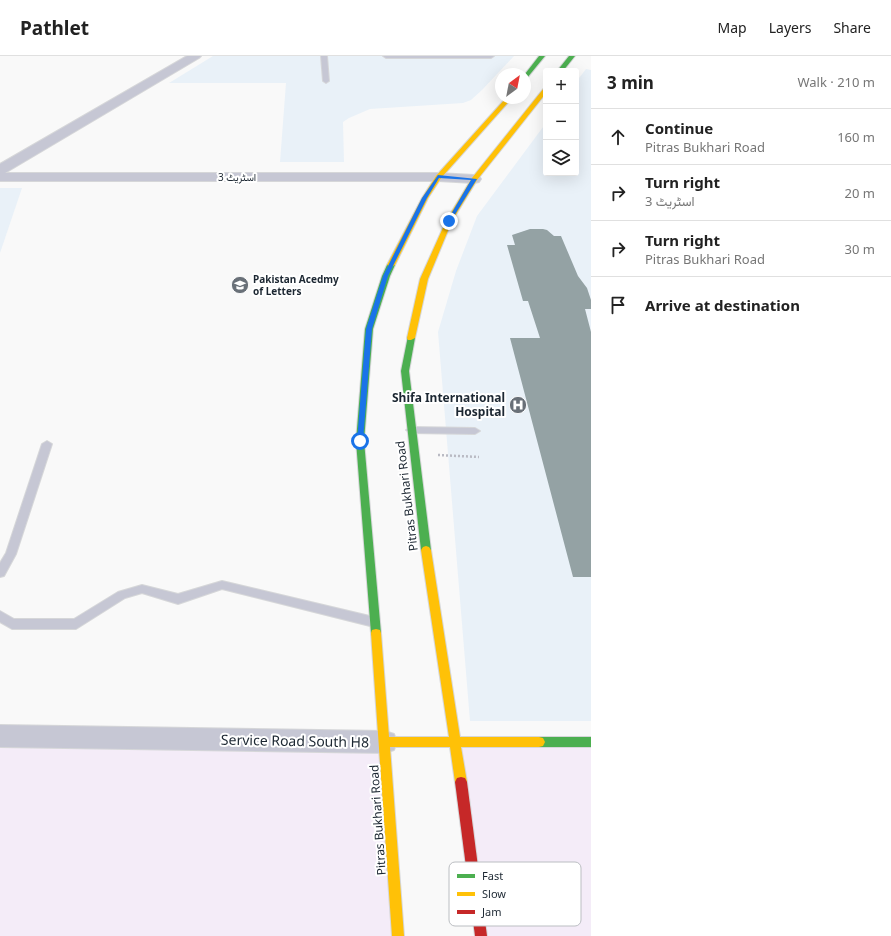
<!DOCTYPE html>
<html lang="en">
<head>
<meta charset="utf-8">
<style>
  :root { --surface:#fff; --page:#f2f2f2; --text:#222; --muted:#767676; --line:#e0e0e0 }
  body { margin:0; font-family:"Noto Sans",Vazirmatn,sans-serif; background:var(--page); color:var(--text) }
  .controls { position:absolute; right:12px; top:12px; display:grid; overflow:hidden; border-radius:4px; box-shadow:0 4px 16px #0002 }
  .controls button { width:36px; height:36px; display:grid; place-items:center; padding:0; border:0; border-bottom:1px solid var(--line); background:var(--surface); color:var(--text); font:20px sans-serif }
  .compass { position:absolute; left:495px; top:12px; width:36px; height:36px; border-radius:50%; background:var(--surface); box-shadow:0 4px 16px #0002; rotate:32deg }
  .stop { position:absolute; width:12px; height:12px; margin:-9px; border:3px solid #1a73e8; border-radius:50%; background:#fff }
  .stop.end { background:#1a73e8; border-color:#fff; box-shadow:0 1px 4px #0008 }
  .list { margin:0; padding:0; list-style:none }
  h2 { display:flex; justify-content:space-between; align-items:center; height:52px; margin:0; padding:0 16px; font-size:17px }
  h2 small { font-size:13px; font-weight:400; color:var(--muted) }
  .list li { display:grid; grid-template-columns:26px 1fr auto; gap:12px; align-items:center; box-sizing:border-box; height:56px; padding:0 16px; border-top:1px solid var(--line) }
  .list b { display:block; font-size:15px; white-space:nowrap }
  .list p { margin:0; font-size:13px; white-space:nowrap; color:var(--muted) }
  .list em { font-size:13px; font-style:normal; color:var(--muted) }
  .icon { flex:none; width:22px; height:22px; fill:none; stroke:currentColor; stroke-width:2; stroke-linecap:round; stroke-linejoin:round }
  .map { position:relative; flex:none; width:591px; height:880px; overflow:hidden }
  header { display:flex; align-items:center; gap:24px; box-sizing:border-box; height:56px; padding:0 20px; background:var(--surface); border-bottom:1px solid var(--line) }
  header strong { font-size:19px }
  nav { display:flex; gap:22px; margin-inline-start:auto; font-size:14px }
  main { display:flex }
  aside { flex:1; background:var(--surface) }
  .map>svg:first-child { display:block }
  .built { fill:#e9f1f8 }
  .green { fill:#f4ecf8 }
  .building { fill:#94a2a4 }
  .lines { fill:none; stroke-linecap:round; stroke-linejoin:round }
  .lane-casing { stroke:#d6d7d9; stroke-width:2 }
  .street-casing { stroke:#d6d7d9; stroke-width:2 }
  .fast-casing { stroke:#d6d7d9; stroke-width:2 }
  .slow-casing { stroke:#d6d7d9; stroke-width:2 }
  .jam-casing { stroke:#d6d7d9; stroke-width:2 }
  .path { stroke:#b9bac3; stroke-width:2.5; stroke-dasharray:2 2; stroke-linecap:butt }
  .lane { fill:#c6c7d4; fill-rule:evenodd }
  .street { fill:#c6c7d4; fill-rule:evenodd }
  .fast { fill:#4caf50; fill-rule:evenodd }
  .slow { fill:#ffc107; fill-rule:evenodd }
  .jam { fill:#c62828; fill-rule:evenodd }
  .route { fill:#1a73e8 }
  .labels { text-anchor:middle; stroke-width:4; stroke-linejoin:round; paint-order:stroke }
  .far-street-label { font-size:10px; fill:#1c2732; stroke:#fff }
  .far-poi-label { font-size:10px; font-weight:bold; fill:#1c2732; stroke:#fff; text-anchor:start }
  .poi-label { font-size:12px; font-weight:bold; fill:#1c2732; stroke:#fff; text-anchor:end }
  .street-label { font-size:12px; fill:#1c2732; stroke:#fff }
  .near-street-label { font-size:14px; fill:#1c2732; stroke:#fff }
  .key { fill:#fff; stroke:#bbbec2; stroke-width:1 }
  .key-label { font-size:11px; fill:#1c2732 }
</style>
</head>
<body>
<header>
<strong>Pathlet</strong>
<nav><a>Map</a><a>Layers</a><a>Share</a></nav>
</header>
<main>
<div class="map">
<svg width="591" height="880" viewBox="0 0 591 880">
  <rect width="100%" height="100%" fill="#f9f9f9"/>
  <g class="built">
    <path d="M213,0H514L482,34L471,44L463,47L370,53L349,62L343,66L344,106H280L286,27H169Z"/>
    <path d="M586,13L591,14V665H470L438,276L456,215L477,160L546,67V117H576V26Z"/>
    <path d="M0,132H22L0,197Z"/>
  </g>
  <g class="green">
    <path d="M0,680L385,686L398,880H0Z"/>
    <path d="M591,686V880H481L456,687Z"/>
  </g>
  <path class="building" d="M530,173H543L547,174L554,180H561L578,220L587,232L591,244V253H585L591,276V521H573L510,282H540L528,245H523L507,189H515L512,179Z"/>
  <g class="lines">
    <defs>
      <g id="lane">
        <path d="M321,0H327L329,25L326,27L323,25Z"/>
        <path d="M383,0H494L491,2H386Z"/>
        <path d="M411,371L475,372L480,375L475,378L411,377L406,374Z"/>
        <path d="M47,385L52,388L16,498L4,520L0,521V507L6,497L42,388Z"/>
        <path d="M222,525L374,561L378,563L380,566L378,569L374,571L222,533L178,548L142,537L125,542L76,573H12L0,566V555L14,563H74L118,536L142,529L178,538Z"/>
      </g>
      <g id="street">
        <path d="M187,0H201L199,2L5,117H438L474,119L479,120L481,123L479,126L474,127L438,125H0V108Z"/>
        <path d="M0,669L385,675L394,678L397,686L394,694L385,697L0,691Z"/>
      </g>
      <g id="fast">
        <path d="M539,0H545L527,22L525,23V18Z"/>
        <path d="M569,0H575L563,15H557Z"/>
        <path d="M391,207L395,209L390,220L373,273L364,385L381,577L380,580L376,581L372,580L371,577L356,385L365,273L382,220L387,209Z"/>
        <path d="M408,280H411L415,282L409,315L431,494L429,497H423L421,494L401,315Z"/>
        <path d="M539,681H591V691H539L535,690L533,686L535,682Z"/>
      </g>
      <g id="slow">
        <path d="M546,31V37L477,124L452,165L428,223L415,282L411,284H408L407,282L420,223L446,165L472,122L544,32Z"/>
        <path d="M506,42H512L441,122L428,142L395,209L391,211L387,209L422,142L436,120Z"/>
        <path d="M426,490L429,491L431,494L460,681H539L543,682L545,686L543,690L539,691H461L467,726L465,730L461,731L457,730L455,726L450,691H390L404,880H392L371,577L372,574L376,573L380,574L381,577L389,681H449L421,494L423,491Z"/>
      </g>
      <path id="jam" d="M461,721L465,722L467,726L487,880H475L455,726L457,722Z"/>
    </defs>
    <use href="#lane" class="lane-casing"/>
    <use href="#street" class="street-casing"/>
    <use href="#fast" class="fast-casing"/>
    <use href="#slow" class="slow-casing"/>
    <use href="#jam" class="jam-casing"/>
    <path class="path" d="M438,399L479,401"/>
    <use href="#lane" class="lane"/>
    <use href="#street" class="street"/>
    <use href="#fast" class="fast"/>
    <use href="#slow" class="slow"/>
    <use href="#jam" class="jam"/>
  </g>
  <path class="route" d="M438,119L477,123L451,165L449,166L447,165L471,124L439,122L427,142L388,220L372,273L363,385L360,387L357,385L366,273L383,220L422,142Z"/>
  <defs>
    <symbol id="university-disc" viewBox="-11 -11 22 22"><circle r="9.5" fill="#697078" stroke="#fff"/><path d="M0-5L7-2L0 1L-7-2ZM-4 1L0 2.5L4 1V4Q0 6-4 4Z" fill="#fff"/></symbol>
    <symbol id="hospital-disc" viewBox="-11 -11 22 22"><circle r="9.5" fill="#697078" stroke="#fff"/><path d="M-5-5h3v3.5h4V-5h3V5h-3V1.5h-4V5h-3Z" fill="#fff"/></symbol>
  </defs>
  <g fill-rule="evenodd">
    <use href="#university-disc" x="230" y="219" width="20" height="20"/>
    <use href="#hospital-disc" x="508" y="339" width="20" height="20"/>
  </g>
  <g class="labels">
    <g class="far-street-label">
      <text x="237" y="125">اسٹریٹ 3</text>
    </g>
    <g class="far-poi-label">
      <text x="253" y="227">Pakistan Acedmy<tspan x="253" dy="12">of Letters</tspan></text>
    </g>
    <g class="poi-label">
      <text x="505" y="346">Shifa International<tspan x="505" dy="14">Hospital</tspan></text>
    </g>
    <g class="street-label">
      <text transform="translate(407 440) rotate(-97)" y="4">Pitras Bukhari Road</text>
      <text transform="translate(378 764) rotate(-94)" y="4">Pitras Bukhari Road</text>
    </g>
    <g class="near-street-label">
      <text transform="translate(295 685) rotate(1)" y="5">Service Road South H8</text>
    </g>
  </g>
  <rect x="449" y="806" width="132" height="64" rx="6" class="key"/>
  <rect x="457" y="818" width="18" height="4" fill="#4caf50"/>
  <rect x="457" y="836" width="18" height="4" fill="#ffc107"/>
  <rect x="457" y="854" width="18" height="4" fill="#c62828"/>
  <g class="key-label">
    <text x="482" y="824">Fast</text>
    <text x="482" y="842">Slow</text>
    <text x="482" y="860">Jam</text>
  </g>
</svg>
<div class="controls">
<button>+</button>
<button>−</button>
<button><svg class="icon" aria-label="layers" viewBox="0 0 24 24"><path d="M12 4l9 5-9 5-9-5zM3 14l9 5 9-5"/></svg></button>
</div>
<svg class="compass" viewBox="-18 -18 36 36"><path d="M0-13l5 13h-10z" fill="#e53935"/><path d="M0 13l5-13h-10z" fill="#767676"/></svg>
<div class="stop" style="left:360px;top:385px"></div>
<div class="stop end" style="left:449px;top:165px"></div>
</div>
<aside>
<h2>3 min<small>Walk · 210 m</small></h2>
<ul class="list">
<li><svg class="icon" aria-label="ahead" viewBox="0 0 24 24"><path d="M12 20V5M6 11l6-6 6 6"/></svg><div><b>Continue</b><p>Pitras Bukhari Road</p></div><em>160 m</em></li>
<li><svg class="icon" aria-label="right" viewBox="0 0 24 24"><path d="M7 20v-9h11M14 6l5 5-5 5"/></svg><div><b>Turn right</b><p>اسٹریٹ 3</p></div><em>20 m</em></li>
<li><svg class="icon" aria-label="right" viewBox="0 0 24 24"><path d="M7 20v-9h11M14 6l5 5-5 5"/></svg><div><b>Turn right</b><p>Pitras Bukhari Road</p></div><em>30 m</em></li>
<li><svg class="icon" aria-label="arrive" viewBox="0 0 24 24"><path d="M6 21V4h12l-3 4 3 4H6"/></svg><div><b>Arrive at destination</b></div></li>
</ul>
</aside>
</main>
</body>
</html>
